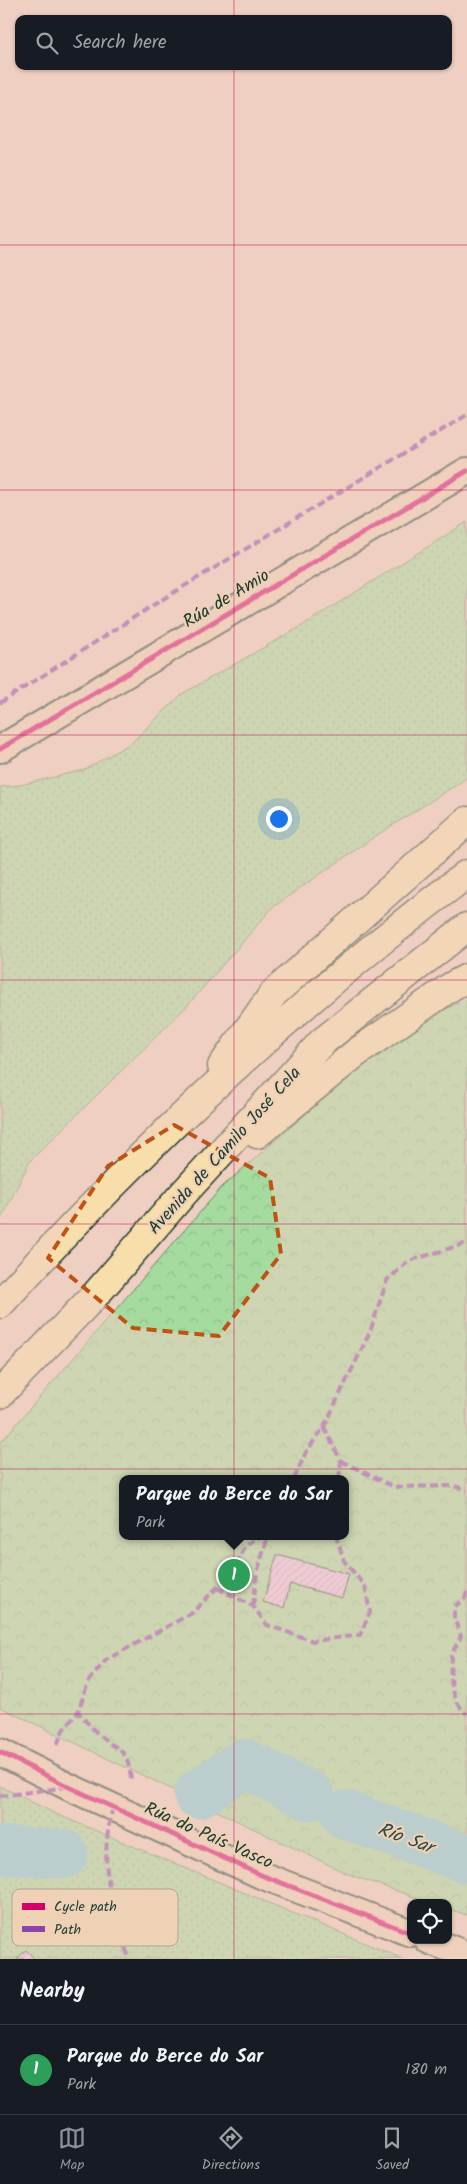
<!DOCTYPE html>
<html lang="en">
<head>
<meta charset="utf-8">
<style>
  :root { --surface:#171b24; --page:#242831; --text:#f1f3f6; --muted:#9ea1a6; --line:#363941; --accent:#8c9099 }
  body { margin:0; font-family:Kalam,sans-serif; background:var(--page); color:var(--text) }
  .controls { position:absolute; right:15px; bottom:15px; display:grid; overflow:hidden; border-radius:10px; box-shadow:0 1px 4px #0004 }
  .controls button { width:45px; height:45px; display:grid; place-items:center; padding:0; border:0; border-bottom:1px solid var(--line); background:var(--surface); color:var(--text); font:25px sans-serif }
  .you { position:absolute; left:278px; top:818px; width:18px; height:18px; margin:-12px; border:4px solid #fff; border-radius:50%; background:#1a73e8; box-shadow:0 0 0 8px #1a73e833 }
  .badge { display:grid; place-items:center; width:32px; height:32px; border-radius:50%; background:var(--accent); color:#fff; font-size:16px; font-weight:700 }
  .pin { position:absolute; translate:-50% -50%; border:2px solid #fff; box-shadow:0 1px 5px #0006 }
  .popup { position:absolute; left:119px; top:1475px; width:230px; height:65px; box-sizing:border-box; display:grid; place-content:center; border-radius:10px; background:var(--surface); filter:drop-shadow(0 1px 4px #0005); font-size:16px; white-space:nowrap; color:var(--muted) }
  .popup b { font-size:19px; color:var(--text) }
  .popup::after { content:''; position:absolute; left:50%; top:100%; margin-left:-10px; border:10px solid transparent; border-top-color:var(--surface) }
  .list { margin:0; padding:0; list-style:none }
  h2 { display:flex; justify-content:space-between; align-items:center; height:65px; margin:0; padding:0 20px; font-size:21px }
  h2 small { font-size:16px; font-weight:400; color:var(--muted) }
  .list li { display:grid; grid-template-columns:32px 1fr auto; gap:15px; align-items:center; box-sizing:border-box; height:90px; padding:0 20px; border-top:1px solid var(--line) }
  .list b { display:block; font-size:19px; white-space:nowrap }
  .list p { margin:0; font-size:16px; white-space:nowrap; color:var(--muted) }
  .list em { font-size:16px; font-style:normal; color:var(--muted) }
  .icon { flex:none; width:28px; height:28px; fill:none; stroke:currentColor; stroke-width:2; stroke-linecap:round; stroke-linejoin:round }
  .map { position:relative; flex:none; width:467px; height:1959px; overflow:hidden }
  .search { position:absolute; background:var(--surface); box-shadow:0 1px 4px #0004; left:15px; right:15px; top:15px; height:55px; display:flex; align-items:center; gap:12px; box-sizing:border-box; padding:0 18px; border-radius:10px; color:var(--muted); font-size:19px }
  .sheet { height:155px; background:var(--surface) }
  nav { display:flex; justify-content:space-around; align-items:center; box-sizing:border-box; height:70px; border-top:1px solid var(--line); background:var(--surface); font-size:14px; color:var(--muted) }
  nav a { display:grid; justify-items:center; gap:2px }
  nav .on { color:var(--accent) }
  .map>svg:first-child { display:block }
  .grass { fill:url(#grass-dots); stroke:#628c6a }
  .forest { fill:url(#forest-crowns); stroke:#628c6a; fill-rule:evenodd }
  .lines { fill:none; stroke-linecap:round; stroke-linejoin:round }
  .river { stroke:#7ccbda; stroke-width:49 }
  .building { fill:url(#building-hatch); stroke:#1f3d34 }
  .tertiary-casing { stroke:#1f3d34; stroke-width:30 }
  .trunk-casing { stroke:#1f3d34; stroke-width:31 }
  .tertiary { stroke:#efd1b6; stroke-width:26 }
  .trunk { stroke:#f8deab; stroke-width:28 }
  .quiet { stroke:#8e44ad; stroke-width:4; stroke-dasharray:8 4; stroke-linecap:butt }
  .cycleway-casing { stroke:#efd1b6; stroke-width:8 }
  .cycleway { stroke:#d6006c; stroke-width:5 }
  .marked { fill:none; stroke:#c05314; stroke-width:4; stroke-dasharray:10 6; stroke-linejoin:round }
  .grid { fill:none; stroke:#c2185b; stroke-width:1; stroke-opacity:0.55 }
  .labels { text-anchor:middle; stroke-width:4.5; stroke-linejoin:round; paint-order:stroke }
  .street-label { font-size:18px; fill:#1f3d34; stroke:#efd1b6 }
  .water-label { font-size:19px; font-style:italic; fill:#284b45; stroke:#efd1b6 }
  .key { fill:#efd1b6; stroke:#b1a58f; stroke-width:1 }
  .key-label { font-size:14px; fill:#1f3d34 }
</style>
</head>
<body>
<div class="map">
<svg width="467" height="1959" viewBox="0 0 467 1959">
  <defs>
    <pattern id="grass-dots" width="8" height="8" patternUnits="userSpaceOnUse" patternTransform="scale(1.25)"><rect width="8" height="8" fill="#a5db9f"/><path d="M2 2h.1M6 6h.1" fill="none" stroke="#8ebd8a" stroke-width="1.8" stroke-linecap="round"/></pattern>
    <pattern id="forest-crowns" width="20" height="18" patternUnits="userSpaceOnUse" patternTransform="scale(1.25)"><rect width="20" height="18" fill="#a5db9f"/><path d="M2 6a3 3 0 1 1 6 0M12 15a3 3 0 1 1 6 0" fill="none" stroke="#8ebd8a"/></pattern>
    <pattern id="building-hatch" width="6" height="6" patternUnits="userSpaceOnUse" patternTransform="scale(1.25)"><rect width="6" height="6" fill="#f0c5eb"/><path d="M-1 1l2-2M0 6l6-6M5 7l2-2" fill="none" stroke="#cdaaca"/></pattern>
  </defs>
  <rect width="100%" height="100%" fill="#efcfc1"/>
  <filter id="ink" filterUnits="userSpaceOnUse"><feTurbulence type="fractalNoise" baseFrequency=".02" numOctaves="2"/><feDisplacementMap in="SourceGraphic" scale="10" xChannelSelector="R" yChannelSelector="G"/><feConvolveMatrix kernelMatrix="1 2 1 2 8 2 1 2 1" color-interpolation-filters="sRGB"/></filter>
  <g filter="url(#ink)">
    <g class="grass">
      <path d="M467,522V777L461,782L374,837L273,907L187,1006L30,1161L0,1221V787L20,785L84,770L131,743L182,694L300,627Z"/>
      <path d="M0,1786L56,1814L403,1959H0Z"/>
    </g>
    <path class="forest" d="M467,999V1915L448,1909V1903H431L348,1874L0,1707V1443L221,1188L365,1062L435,1014ZM123,1479H345V1536H123Z"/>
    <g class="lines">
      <g class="river">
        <path d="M198,1794L244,1763L310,1796"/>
        <path d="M346,1815L467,1859"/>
        <path d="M0,1850L64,1854"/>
      </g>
    </g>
    <g class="building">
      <path d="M277,1555L349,1574L342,1598L290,1584L284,1608L263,1602Z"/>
      <path d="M26,1950L35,1959H17Z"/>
    </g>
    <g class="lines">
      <defs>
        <g id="tertiary">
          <path d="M0,749L467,471"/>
          <path d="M0,1752L69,1787L261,1875L411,1933"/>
          <path d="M428,1940L467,1955"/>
        </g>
        <g id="trunk">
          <path d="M222,1066L274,993L467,821"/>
          <path d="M257,1134L356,1053L452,986L467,978"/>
          <path d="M0,1304C141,1149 300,999 467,874"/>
          <path d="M0,1394L97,1293L182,1195L322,1042L467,927"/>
        </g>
      </defs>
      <use href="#tertiary" class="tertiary-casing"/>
      <use href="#trunk" class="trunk-casing"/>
      <use href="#tertiary" class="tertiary"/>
      <use href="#trunk" class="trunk"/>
      <g class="quiet">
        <path d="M0,703L158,602L467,415"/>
        <path d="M324,1427L341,1461L339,1479"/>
        <path d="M341,1461L394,1487L454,1486L467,1490"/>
        <path d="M294,1479L306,1452L324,1427L370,1332L387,1280L409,1261L467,1243"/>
        <path d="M217,1588L253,1606L267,1625L313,1641L360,1635L370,1612L365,1586L344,1561L336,1536"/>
        <path d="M467,1592L465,1598L454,1607V1619L461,1636C458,1643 452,1651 451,1658C449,1676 452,1703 467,1714"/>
        <path d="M253,1606L257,1573L268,1536"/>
        <path d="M57,1745L63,1730L78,1712"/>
        <path d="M131,1779C127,1745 119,1753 97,1733C90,1726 84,1719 78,1712L88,1682L106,1660L192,1613L234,1570L246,1545L261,1536"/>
        <path d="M0,1796L67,1787"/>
        <path d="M113,1807C97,1867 112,1902 129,1959"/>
      </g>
      <defs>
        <g id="cycleway">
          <path d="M0,749L467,471"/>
          <path d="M0,1752L69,1787L261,1875L411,1933"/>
        </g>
      </defs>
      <use href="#cycleway" class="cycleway-casing"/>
      <use href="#cycleway" class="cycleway"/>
    </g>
  </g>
  <path d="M0 0H467V1959H0ZM174,1125L270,1178L281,1254L219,1336L133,1328L48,1258L108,1166Z" fill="#efcfc1" fill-opacity=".55" fill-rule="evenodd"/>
  <path class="marked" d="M174,1125L270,1178L281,1254L219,1336L133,1328L48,1258L108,1166Z"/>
  <path class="grid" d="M234,0V19M234,66V1959M0,245H467M0,490H467M0,735H467M0,980H467M0,1224H467M0,1469H467M0,1714H467"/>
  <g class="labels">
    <g class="street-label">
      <text transform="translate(226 598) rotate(-31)" y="6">Rúa de Amio</text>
      <text transform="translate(224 1150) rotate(-48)" y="6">Avenida de Camilo José Cela</text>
      <text transform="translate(209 1835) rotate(24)" y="6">Rúa do País Vasco</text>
    </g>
    <g class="water-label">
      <text transform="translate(406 1837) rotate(20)" y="7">Río Sar</text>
    </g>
  </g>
  <rect x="12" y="1889" width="166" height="57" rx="8" class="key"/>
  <rect x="22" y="1903" width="23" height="7" fill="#d6006c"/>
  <rect x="22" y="1926" width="23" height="6" fill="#8e44ad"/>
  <g class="key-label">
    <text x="54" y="1911">Cycle path</text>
    <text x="54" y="1934">Path</text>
  </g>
</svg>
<div class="controls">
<button><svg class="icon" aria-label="locate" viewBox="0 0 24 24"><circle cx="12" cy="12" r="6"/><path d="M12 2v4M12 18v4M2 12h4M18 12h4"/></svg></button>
</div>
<div class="you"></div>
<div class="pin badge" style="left:234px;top:1575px;background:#2e9e5b">1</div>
<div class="popup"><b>Parque do Berce do Sar</b>Park</div>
<div class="search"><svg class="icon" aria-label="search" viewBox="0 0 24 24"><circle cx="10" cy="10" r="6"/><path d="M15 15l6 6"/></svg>Search here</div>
</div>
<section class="sheet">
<h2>Nearby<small></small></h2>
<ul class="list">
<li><span class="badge" style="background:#2e9e5b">1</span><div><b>Parque do Berce do Sar</b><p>Park</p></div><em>180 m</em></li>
</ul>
</section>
<nav>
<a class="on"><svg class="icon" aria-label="map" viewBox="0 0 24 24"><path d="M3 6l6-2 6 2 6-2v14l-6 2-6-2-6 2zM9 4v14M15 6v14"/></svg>Map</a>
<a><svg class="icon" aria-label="directions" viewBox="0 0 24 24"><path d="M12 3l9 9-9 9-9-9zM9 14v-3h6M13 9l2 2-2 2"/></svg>Directions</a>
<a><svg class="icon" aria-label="saved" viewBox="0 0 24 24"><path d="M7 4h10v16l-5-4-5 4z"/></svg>Saved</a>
</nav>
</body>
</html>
